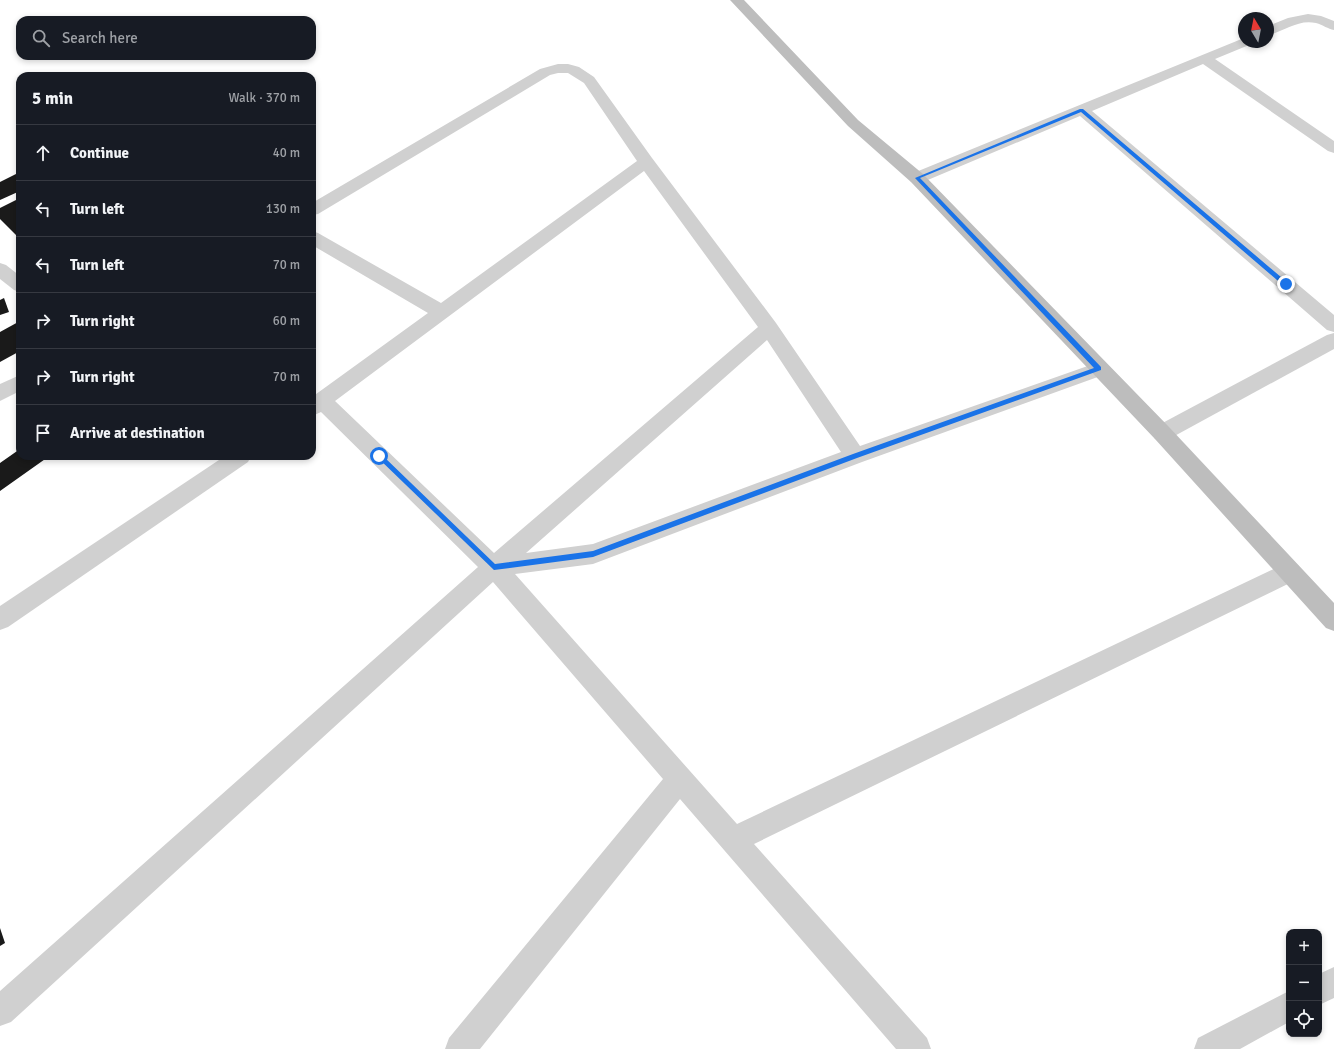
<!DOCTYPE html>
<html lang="en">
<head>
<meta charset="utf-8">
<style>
  :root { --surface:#171b24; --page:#242831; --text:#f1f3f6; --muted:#9ea1a6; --line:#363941 }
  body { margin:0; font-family:Signika,sans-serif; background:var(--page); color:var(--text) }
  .controls { position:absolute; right:12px; bottom:12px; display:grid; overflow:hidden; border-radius:8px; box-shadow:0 2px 6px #0003 }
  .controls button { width:36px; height:36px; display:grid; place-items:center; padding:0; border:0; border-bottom:1px solid var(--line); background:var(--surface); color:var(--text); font:20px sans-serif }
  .compass { position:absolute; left:1238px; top:12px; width:36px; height:36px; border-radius:50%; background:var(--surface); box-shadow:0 2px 6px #0003; rotate:350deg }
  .stop { position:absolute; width:12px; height:12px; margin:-9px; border:3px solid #1a73e8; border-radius:50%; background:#fff }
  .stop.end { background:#1a73e8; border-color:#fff; box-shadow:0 1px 4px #0008 }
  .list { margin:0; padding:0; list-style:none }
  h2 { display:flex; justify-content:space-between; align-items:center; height:52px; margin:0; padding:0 16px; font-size:17px }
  h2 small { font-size:13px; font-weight:400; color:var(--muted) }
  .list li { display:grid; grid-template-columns:26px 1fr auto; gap:12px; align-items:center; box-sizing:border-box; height:56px; padding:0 16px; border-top:1px solid var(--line) }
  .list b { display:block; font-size:15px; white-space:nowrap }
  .list em { font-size:13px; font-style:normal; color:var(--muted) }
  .icon { flex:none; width:22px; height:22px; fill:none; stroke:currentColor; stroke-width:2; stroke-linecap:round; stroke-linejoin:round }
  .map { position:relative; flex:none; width:1334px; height:1049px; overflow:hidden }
  .search { position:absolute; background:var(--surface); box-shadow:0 2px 6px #0003; left:16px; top:16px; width:300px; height:44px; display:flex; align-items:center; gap:10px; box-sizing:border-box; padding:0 14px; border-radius:12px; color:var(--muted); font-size:15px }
  .panel { position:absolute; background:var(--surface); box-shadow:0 2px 6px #0003; left:16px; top:72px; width:300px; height:388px; border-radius:12px }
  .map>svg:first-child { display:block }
  .building { fill:#1a1a1a }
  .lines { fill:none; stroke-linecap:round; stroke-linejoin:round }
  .street { fill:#d0d0d0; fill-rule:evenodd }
  .secondary { fill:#bdbdbd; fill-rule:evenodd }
  .route { fill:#1a73e8 }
</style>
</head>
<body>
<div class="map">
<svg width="1334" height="1049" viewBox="0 0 1334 1049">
  <rect width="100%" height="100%" fill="#fff"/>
  <g class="building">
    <path d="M20,172V191L0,200V182Z"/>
    <path d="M20,198V239L0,219V208Z"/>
    <path d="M4,298L9,312L0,315V300Z"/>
    <path d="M20,321V351L0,362V332Z"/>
    <path d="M20,449V456H46L48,457L0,491V463Z"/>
    <path d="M0,928L5,943L0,946Z"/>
  </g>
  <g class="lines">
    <g class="street">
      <path d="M1308,14L1321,16L1334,21V30C1328,29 1323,25 1316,23C1298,19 1285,31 1268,35V26L1288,18Z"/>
      <path d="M1244,38V42H1251L1249,45L1215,59L1334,141V153L1328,151L1203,64L1092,111L1334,315V332L1327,330L1080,116L923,182L917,183L911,182L909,178L911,174Z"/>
      <path d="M558,64H568L579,67L594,77L652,158L776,323L860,446L1099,362L1106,364L1109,369L1106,374L862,462L593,564L515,574L737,824L1282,565L1290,562L1298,565L1301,572L1298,579L754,844L927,1038L931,1049H896L680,799L480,1049H445L449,1038L663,779L493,582L11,1022L0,1026V991L478,567L321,412L312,416V397L428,313L312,245V231L318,233L441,303L637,161L584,83L568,73H558L550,75L318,214L312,215V203L540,69ZM644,171L758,327L494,553L335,401ZM767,340L841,452L593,544L526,553Z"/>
      <path d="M0,263L6,265L20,276V292L14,290L0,279Z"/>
      <path d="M1334,333V349L1169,439L1162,441L1155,439L1152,433L1155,427L1327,335Z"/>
      <path d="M20,375V391L0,401V384Z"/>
      <path d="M225,456H251L248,462L8,627L0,630V606Z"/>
      <path d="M1334,967V998L1319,1005V974Z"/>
      <path d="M1289,991V1022L1240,1049H1194L1198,1038Z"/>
    </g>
    <path class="secondary" d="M730,0H744L858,120L923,174L1169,427L1334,603V631L1326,628L1155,439L911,182L848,126Z"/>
  </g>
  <path class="route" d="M1080,109H1083L1288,283V286H1284L1081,112L920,178L1101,367V370L857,458L593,557L494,570L376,456L379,454L382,455L495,564L593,551L853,454L1094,368L915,178Z"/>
</svg>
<div class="controls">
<button>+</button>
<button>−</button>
<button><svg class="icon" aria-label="locate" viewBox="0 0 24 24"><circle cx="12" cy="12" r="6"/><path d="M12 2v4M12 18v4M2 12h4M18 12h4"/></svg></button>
</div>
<svg class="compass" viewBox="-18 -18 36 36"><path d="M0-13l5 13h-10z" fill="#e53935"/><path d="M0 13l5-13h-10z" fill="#9ea1a6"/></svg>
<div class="stop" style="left:379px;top:456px"></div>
<div class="stop end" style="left:1286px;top:284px"></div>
<div class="search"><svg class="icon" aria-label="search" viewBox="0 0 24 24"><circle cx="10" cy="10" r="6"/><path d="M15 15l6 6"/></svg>Search here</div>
<section class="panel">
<h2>5 min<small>Walk · 370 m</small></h2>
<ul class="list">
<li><svg class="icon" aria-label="ahead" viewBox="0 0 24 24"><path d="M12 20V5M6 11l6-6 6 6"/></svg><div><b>Continue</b></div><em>40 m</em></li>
<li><svg class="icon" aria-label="left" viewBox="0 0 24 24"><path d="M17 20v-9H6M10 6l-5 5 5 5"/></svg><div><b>Turn left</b></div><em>130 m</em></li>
<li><svg class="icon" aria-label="left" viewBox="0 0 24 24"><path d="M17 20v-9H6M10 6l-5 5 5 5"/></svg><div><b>Turn left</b></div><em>70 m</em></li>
<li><svg class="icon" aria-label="right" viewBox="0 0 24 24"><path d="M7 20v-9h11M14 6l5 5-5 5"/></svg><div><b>Turn right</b></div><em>60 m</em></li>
<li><svg class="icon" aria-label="right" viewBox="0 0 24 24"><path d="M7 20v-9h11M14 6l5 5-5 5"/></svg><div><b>Turn right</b></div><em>70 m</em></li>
<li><svg class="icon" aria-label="arrive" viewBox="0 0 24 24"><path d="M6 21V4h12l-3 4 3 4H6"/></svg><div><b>Arrive at destination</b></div></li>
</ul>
</section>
</div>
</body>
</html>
